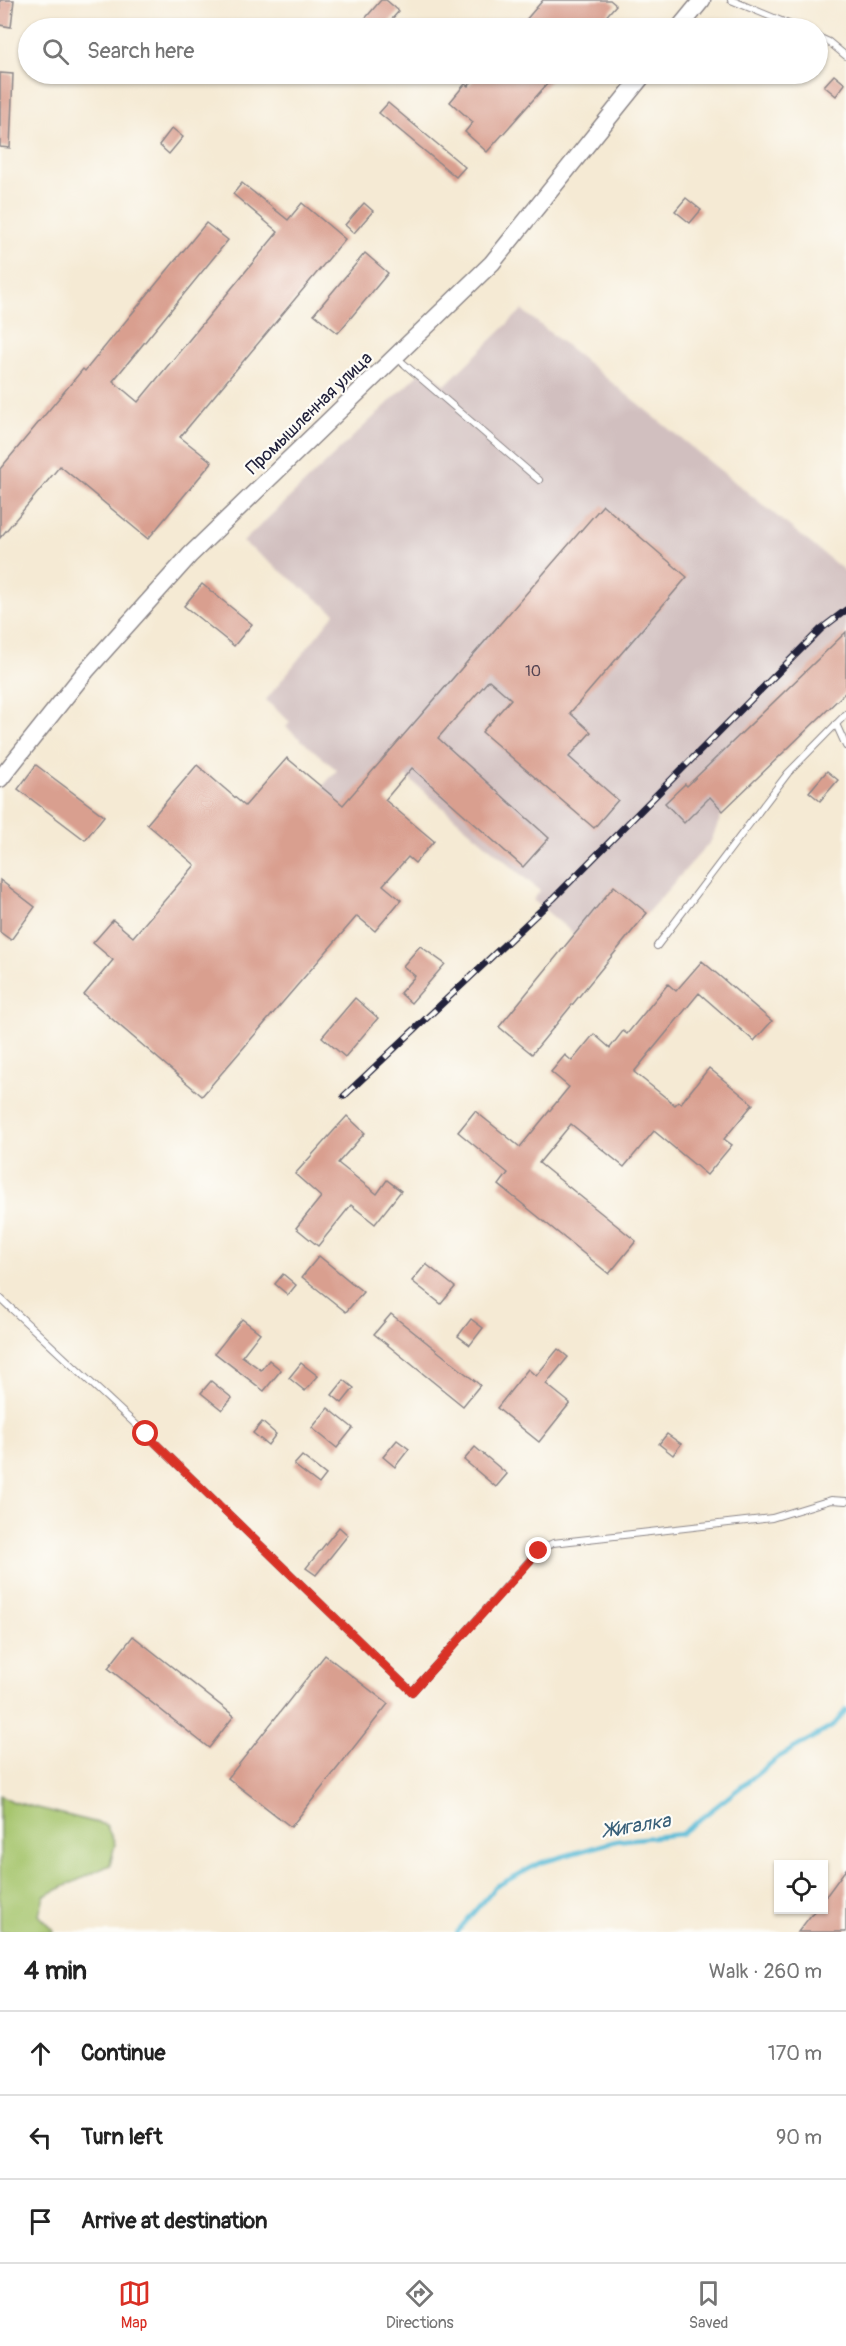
<!DOCTYPE html>
<html lang="en">
<head>
<meta charset="utf-8">
<style>
  :root { --surface:#fff; --page:#f6f6f6; --text:#222; --muted:#767676; --line:#e0e0e0; --accent:#d93025 }
  body { margin:0; font-family:Pangolin,sans-serif; background:var(--page); color:var(--text) }
  .controls { position:absolute; right:18px; bottom:18px; display:grid; overflow:hidden; border-radius:0px; box-shadow:0 2px 4px #0004 }
  .controls button { width:54px; height:54px; display:grid; place-items:center; padding:0; border:0; border-bottom:2px solid var(--line); background:var(--surface); color:var(--text); font:30px sans-serif }
  .stop { position:absolute; width:18px; height:18px; margin:-14px; border:4px solid #d93025; border-radius:50%; background:#fff }
  .stop.end { background:#d93025; border-color:#fff; box-shadow:0 2px 6px #0008 }
  .list { margin:0; padding:0; list-style:none }
  h2 { display:flex; justify-content:space-between; align-items:center; height:78px; margin:0; padding:0 24px; font-size:26px }
  h2 small { font-size:20px; font-weight:400; color:var(--muted) }
  .list li { display:grid; grid-template-columns:39px 1fr auto; gap:18px; align-items:center; box-sizing:border-box; height:84px; padding:0 24px; border-top:2px solid var(--line) }
  .list b { display:block; font-size:22px; white-space:nowrap }
  .list em { font-size:20px; font-style:normal; color:var(--muted) }
  .icon { flex:none; width:33px; height:33px; fill:none; stroke:currentColor; stroke-width:2; stroke-linecap:round; stroke-linejoin:round }
  .map { position:relative; flex:none; width:846px; height:1932px; overflow:hidden }
  .search { position:absolute; background:var(--surface); box-shadow:0 2px 4px #0004; left:18px; right:18px; top:18px; height:66px; display:flex; align-items:center; gap:15px; box-sizing:border-box; padding:0 21px; border-radius:33px; color:var(--muted); font-size:22px }
  .sheet { height:330px; background:var(--surface) }
  nav { display:flex; justify-content:space-around; align-items:center; box-sizing:border-box; height:84px; border-top:2px solid var(--line); background:var(--surface); font-size:16px; color:var(--muted) }
  nav a { display:grid; justify-items:center; gap:3px }
  nav .on { color:var(--accent) }
  .map>svg:first-child { display:block }
  .industrial { fill:#d1bfbf }
  .green { fill:#a6c56d; stroke:#647454; stroke-width:1.5 }
  .lines { fill:none; stroke-linecap:round; stroke-linejoin:round }
  .stream { stroke:#59bbd7; stroke-width:4.5 }
  .building { fill:#d99f8f }
  .service-casing { stroke:#8c8688; stroke-width:8 }
  .tertiary-casing { stroke:#8c8688; stroke-width:19 }
  .service { stroke:#fff; stroke-width:6 }
  .tertiary { stroke:#fff; stroke-width:16 }
  .rail-casing { stroke:#22223b; stroke-width:7 }
  .rail { stroke:#fdfcf7; stroke-width:4.5; stroke-dasharray:14; stroke-linecap:butt }
  .route { stroke:#d93025; stroke-width:8 }
  .labels { text-anchor:middle; stroke-width:4.5; stroke-linejoin:round; paint-order:stroke }
  .number-label { font-size:15px; fill:#504150 }
  .street-label { font-size:18px; fill:#22223b; stroke:#fdfcf7 }
  .water-label { font-size:20px; font-style:italic; fill:#385f79; stroke:#fdfcf7 }
</style>
</head>
<body>
<div class="map">
<svg width="846" height="1932" viewBox="0 0 846 1932">
  <rect width="100%" height="100%" fill="#fdfcf7"/>
  <filter id="ink" filterUnits="userSpaceOnUse"><feTurbulence type="fractalNoise" baseFrequency=".0167" numOctaves="2"/><feDisplacementMap in="SourceGraphic" scale="12" xChannelSelector="R" yChannelSelector="G"/><feConvolveMatrix kernelMatrix="1 2 1 2 8 2 1 2 1" color-interpolation-filters="sRGB"/></filter>
  <filter id="wash" filterUnits="userSpaceOnUse"><feTurbulence type="fractalNoise" baseFrequency=".008" numOctaves="4" result="noise"/><feDisplacementMap in="SourceGraphic" scale="24" xChannelSelector="R" yChannelSelector="G"/><feGaussianBlur stdDeviation="1.35" result="paint"/><feColorMatrix in="noise" values="0 0 0 0 0 0 0 0 0 0 0 0 0 0 0 0 0 1.4 0 .05"/><feComposite in="paint" operator="in"/></filter>
  <g filter="url(#wash)">
    <rect width="100%" height="100%" fill="#f5ead4"/>
    <path class="industrial" d="M522,310L846,572V632L693,780L723,811L711,841L647,913L614,886L574,934L533,900L540,891L406,776L365,824L322,787L337,770L286,727L290,722L266,700L335,613L243,542L426,367L445,385Z"/>
    <path class="green" d="M0,1795L14,1802L106,1825L115,1844L110,1865L44,1896L39,1915L54,1931L52,1932H0Z"/>
    <g class="lines">
      <path class="stream" d="M457,1932L495,1887L540,1863L616,1841L681,1834L779,1757L833,1726L846,1710"/>
    </g>
    <g id="blocks">
      <g class="building">
        <path d="M0,0H14L11,27L0,25Z"/>
        <path d="M381,0H386L399,11L384,28H357Z"/>
        <path d="M543,0H610L616,5L596,28H534L525,21Z"/>
        <path d="M0,73L13,74L10,148L0,147Z"/>
        <path d="M479,74H556L487,152L465,132L473,122L450,102L465,84L468,86Z"/>
        <path d="M834,75L845,84L836,96L824,86Z"/>
        <path d="M388,103L465,167L456,177L379,113Z"/>
        <path d="M172,128L183,137L169,154L159,145Z"/>
        <path d="M242,183L288,220L302,203L345,239L180,437L212,462L148,539L60,466L0,538V469L83,369L85,371L206,223L228,240L113,381L138,402L278,232L233,194Z"/>
        <path d="M686,198L701,210L690,223L675,211Z"/>
        <path d="M364,203L373,211L354,233L345,225Z"/>
        <path d="M365,253L388,273L338,333L314,314Z"/>
        <path d="M603,505L687,577L570,713L591,732L569,757L618,800L594,828L482,732L511,699L489,680L438,738L549,838L523,867L412,768L385,800L434,841L415,863L408,857L383,885L401,900L375,931L357,916L202,1096L84,995L113,960L93,943L113,920L133,937L195,865L147,824L197,765L245,806L287,758L343,805Z"/>
        <path d="M202,584L252,624L234,646L184,606Z"/>
        <path d="M846,632V692L723,811L710,797L684,823L665,803L685,784L687,786Z"/>
        <path d="M36,765L104,816L85,840L18,789Z"/>
        <path d="M827,771L838,780L820,801L809,792Z"/>
        <path d="M0,880L35,907L11,940L0,932Z"/>
        <path d="M614,886L647,913L532,1054L499,1027Z"/>
        <path d="M420,946L445,964L411,1003L400,993L415,976L403,966Z"/>
        <path d="M702,961L772,1021L754,1041L699,993L634,1072L675,1105L678,1102L681,1103L709,1068L753,1104L724,1139L732,1145L707,1175L654,1131L624,1167L571,1124L539,1163L636,1241L609,1274L499,1185L508,1173L458,1132L475,1111L520,1147L569,1087L551,1072L565,1055L572,1061L594,1034L610,1048L623,1031L627,1034L668,984L676,991Z"/>
        <path d="M355,998L378,1018L345,1057L322,1037Z"/>
        <path d="M347,1116L365,1133L338,1163L377,1194L387,1180L401,1191L375,1224L351,1205L318,1246L296,1228L321,1197L295,1174Z"/>
        <path d="M319,1256L363,1292L346,1312L302,1277Z"/>
        <path d="M426,1264L455,1287L441,1304L412,1281Z"/>
        <path d="M283,1274L296,1285L288,1295L275,1284Z"/>
        <path d="M391,1314L480,1385L463,1406L374,1334Z"/>
        <path d="M242,1319L260,1333L242,1356L261,1370L269,1360L281,1370L264,1391L215,1353Z"/>
        <path d="M471,1319L483,1328L470,1345L458,1336Z"/>
        <path d="M558,1349L568,1357L546,1384L570,1403L539,1442L497,1408L528,1369L536,1376Z"/>
        <path d="M301,1363L318,1376L305,1391L289,1378Z"/>
        <path d="M344,1380L354,1388L342,1403L332,1395Z"/>
        <path d="M211,1381L232,1398L222,1410L201,1393Z"/>
        <path d="M328,1408L353,1428L337,1448L312,1428Z"/>
        <path d="M262,1422L276,1434L268,1445L253,1433Z"/>
        <path d="M667,1434L681,1444L673,1455L659,1444Z"/>
        <path d="M397,1440L409,1449L395,1467L383,1457Z"/>
        <path d="M475,1447L507,1474L496,1487L464,1460Z"/>
        <path d="M302,1456L326,1475L319,1484L294,1465Z"/>
        <path d="M339,1527L348,1535L316,1575L306,1568Z"/>
        <path d="M133,1636L234,1716L209,1748L108,1668Z"/>
        <path d="M325,1655L388,1704L291,1827L228,1778Z"/>
        <path d="M846,1869V1932H798L815,1910H824V1899Z"/>
      </g>
    </g>
  </g>
  <g filter="url(#ink)">
    <use href="#blocks" fill-opacity="0" stroke="#8c8688" stroke-width="1.5"/>
    <g class="lines">
      <defs>
        <g id="service">
          <path d="M731,0L798,28"/>
          <path d="M818,37L829,42L846,56"/>
          <path d="M396,357L539,480"/>
          <path d="M836,724L846,746"/>
          <path d="M657,946L788,773L846,714"/>
          <path d="M0,1298L146,1434L412,1692L539,1550L553,1543L772,1518L831,1500L846,1501"/>
        </g>
        <g id="tertiary">
          <path d="M679,28L702,0"/>
          <path d="M0,779L86,671L190,555L492,263L644,74"/>
        </g>
      </defs>
      <use href="#service" class="service-casing"/>
      <use href="#tertiary" class="tertiary-casing"/>
      <use href="#service" class="service"/>
      <use href="#tertiary" class="tertiary"/>
      <defs>
        <path id="rail" d="M344,1096L554,898L821,629L846,610"/>
      </defs>
      <use href="#rail" class="rail-casing"/>
      <use href="#rail" class="rail"/>
    </g>
  </g>
  <g class="lines" filter="url(#ink)">
    <path class="route" d="M146,1434L412,1692L539,1551"/>
  </g>
  <g class="labels">
    <g class="number-label">
      <text x="533" y="676">10</text>
    </g>
    <g class="street-label">
      <text transform="translate(309 413) rotate(-44)" y="6">Промышленная улица</text>
    </g>
    <g class="water-label">
      <text transform="translate(637 1825) rotate(-9)" y="7">Жигалка</text>
    </g>
  </g>
</svg>
<div class="controls">
<button><svg class="icon" aria-label="locate" viewBox="0 0 24 24"><circle cx="12" cy="12" r="6"/><path d="M12 2v4M12 18v4M2 12h4M18 12h4"/></svg></button>
</div>
<div class="stop" style="left:146px;top:1434px"></div>
<div class="stop end" style="left:539px;top:1551px"></div>
<div class="search"><svg class="icon" aria-label="search" viewBox="0 0 24 24"><circle cx="10" cy="10" r="6"/><path d="M15 15l6 6"/></svg>Search here</div>
</div>
<section class="sheet">
<h2>4 min<small>Walk · 260 m</small></h2>
<ul class="list">
<li><svg class="icon" aria-label="ahead" viewBox="0 0 24 24"><path d="M12 20V5M6 11l6-6 6 6"/></svg><div><b>Continue</b></div><em>170 m</em></li>
<li><svg class="icon" aria-label="left" viewBox="0 0 24 24"><path d="M17 20v-9H6M10 6l-5 5 5 5"/></svg><div><b>Turn left</b></div><em>90 m</em></li>
<li><svg class="icon" aria-label="arrive" viewBox="0 0 24 24"><path d="M6 21V4h12l-3 4 3 4H6"/></svg><div><b>Arrive at destination</b></div></li>
</ul>
</section>
<nav>
<a class="on"><svg class="icon" aria-label="map" viewBox="0 0 24 24"><path d="M3 6l6-2 6 2 6-2v14l-6 2-6-2-6 2zM9 4v14M15 6v14"/></svg>Map</a>
<a><svg class="icon" aria-label="directions" viewBox="0 0 24 24"><path d="M12 3l9 9-9 9-9-9zM9 14v-3h6M13 9l2 2-2 2"/></svg>Directions</a>
<a><svg class="icon" aria-label="saved" viewBox="0 0 24 24"><path d="M7 4h10v16l-5-4-5 4z"/></svg>Saved</a>
</nav>
</body>
</html>
